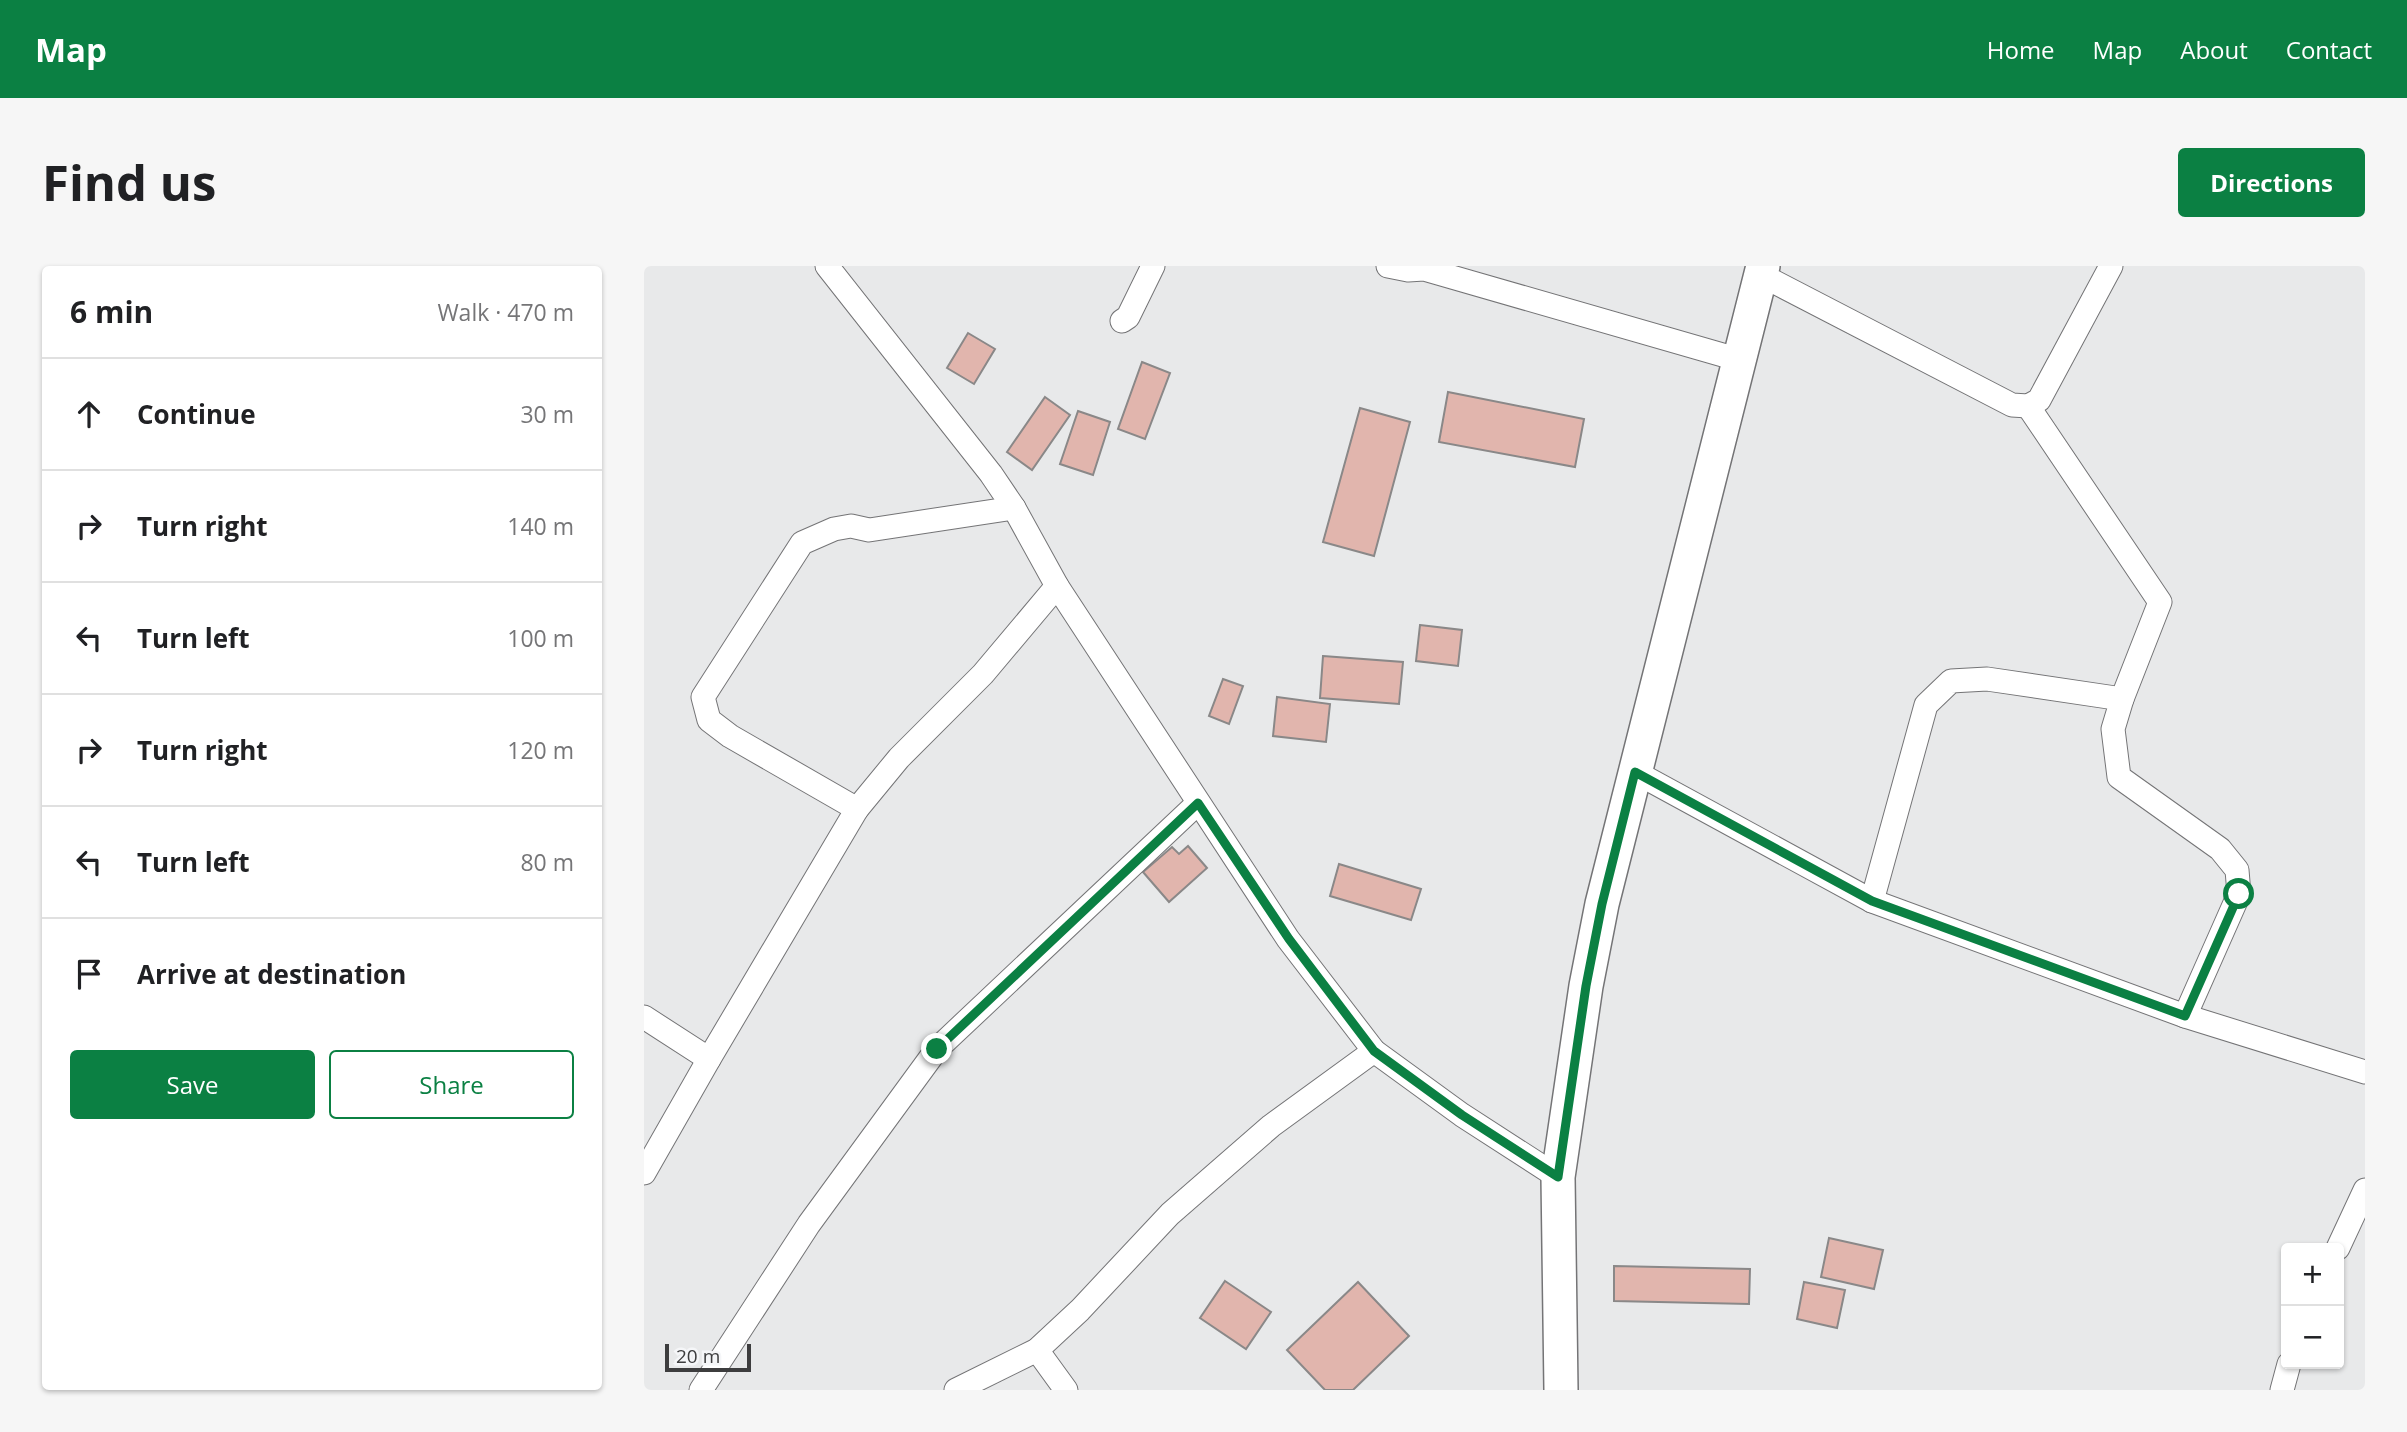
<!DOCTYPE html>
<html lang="en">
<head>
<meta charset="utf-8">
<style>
  :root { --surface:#fff; --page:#f6f6f6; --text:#202124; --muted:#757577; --line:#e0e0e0; --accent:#0b8043 }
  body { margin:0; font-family:"Open Sans",sans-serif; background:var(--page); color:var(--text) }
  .controls { position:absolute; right:21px; bottom:21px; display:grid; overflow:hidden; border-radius:7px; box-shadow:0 2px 5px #0004 }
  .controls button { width:63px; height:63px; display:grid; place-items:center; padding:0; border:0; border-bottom:2px solid var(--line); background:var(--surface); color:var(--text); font:35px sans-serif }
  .scale { position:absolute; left:21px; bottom:18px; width:86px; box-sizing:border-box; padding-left:7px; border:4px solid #3d3d3e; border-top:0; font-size:19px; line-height:24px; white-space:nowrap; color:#3d3d3e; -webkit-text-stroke:5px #f5f6f8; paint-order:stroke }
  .stop { position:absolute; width:21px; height:21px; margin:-16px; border:5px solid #0b8043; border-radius:50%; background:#fff }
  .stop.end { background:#0b8043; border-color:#fff; box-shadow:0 2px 7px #0008 }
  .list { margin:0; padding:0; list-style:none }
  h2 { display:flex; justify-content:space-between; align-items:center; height:91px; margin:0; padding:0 28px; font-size:30px }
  h2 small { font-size:23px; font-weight:400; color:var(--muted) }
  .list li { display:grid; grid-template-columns:46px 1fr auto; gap:21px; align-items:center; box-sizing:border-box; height:112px; padding:0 28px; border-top:2px solid var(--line) }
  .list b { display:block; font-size:26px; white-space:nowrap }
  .list em { font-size:23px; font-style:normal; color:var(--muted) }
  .actions { display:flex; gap:14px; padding:21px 28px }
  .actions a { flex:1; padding:16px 0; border:2px solid var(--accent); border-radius:7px; text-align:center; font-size:24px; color:var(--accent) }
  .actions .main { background:var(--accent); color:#fff }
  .icon { flex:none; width:38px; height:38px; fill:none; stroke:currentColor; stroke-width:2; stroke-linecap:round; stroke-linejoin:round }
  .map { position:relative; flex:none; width:1721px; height:1124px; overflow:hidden; border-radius:7px }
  header { display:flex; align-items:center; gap:42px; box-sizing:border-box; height:98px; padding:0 35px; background:var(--accent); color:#fff }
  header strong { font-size:33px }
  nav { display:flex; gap:38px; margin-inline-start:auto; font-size:24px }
  .intro { display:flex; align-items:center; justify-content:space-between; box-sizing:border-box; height:168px; padding:0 42px }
  h1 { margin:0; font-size:49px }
  .button { padding:18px 32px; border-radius:7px; background:var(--accent); color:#fff; font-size:24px; font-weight:700 }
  main { display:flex; gap:42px; padding:0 42px }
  aside { flex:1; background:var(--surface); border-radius:7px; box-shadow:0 2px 5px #0004 }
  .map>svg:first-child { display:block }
  .building { fill:#e1b5ad; stroke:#8a8888; stroke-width:2 }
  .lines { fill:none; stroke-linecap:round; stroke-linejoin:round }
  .street-casing { stroke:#747476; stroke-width:25 }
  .secondary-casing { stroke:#747476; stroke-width:36 }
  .street { stroke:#fff; stroke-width:23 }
  .secondary { stroke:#fff; stroke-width:33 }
  .route { stroke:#0b8043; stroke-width:9 }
</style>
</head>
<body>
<header>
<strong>Map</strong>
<nav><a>Home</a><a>Map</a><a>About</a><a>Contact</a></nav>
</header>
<div class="intro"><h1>Find us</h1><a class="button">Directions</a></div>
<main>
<aside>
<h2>6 min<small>Walk · 470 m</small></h2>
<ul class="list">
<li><svg class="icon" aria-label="ahead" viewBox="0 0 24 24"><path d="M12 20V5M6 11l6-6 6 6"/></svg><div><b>Continue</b></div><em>30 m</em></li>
<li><svg class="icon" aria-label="right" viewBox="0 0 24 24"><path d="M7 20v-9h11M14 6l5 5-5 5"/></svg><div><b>Turn right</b></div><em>140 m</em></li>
<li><svg class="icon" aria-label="left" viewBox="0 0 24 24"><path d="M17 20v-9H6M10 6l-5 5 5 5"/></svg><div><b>Turn left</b></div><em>100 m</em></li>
<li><svg class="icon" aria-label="right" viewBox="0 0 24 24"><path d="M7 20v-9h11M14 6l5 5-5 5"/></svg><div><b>Turn right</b></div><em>120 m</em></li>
<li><svg class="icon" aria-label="left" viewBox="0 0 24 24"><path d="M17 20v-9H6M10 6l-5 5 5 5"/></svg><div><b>Turn left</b></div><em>80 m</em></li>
<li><svg class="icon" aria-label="arrive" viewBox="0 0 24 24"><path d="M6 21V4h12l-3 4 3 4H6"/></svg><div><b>Arrive at destination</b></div></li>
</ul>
<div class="actions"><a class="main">Save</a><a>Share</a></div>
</aside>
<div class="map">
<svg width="1721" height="1124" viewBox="0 0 1721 1124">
  <rect width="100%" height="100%" fill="#e8e9ea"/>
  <g class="building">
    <path d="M324,67L351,83L330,118L303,102Z"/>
    <path d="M498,96L526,107L501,173L474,163Z"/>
    <path d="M804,126L940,153L931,201L795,176Z"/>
    <path d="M401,131L426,149L388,204L363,186Z"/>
    <path d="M716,142L766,156L730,290L679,276Z"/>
    <path d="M434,145L466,156L449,209L416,198Z"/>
    <path d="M776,359L818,364L814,400L772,395Z"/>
    <path d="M679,390L759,396L755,438L676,432Z"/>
    <path d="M579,413L599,420L585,458L565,450Z"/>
    <path d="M633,431L686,438L682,476L629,470Z"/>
    <path d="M544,580L563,602L525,636L499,606L528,581L535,588Z"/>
    <path d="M695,598L777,623L767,654L686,630Z"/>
    <path d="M1185,972L1239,984L1230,1023L1177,1011Z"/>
    <path d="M970,1000L1106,1003L1105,1038L970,1035Z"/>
    <path d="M581,1015L627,1046L602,1083L556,1052Z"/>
    <path d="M714,1016L765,1070L709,1124H681L643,1084Z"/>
    <path d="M1160,1016L1201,1024L1193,1062L1153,1053Z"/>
  </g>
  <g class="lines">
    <defs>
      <g id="street">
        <path d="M183,0L347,208L370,242L413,320L644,673L730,785L818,849L914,911"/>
        <path d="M744,0L764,4L780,3L1096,94"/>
        <path d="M1117,9L1368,139L1384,140L1395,134L1467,0"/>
        <path d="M478,55L484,51L509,0"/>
        <path d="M1384,140L1516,336L1478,433L1469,463L1475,511L1576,583L1593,604L1595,628L1541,750"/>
        <path d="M991,506L1228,635L1541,750L1721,806"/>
        <path d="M213,543L86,470L65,454L59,431L158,277L190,263L207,260L225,264L370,242"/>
        <path d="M1228,635L1282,439L1307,415L1343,413L1478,433"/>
        <path d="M0,751L65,793"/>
        <path d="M0,907L65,793L213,543L255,492L339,408L413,320"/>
        <path d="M1694,982L1721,924"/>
        <path d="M393,1084L422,1124"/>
        <path d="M57,1124L165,958L293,783L554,537"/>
        <path d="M312,1124L393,1084L436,1044L526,948L627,860L730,785"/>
        <path d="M1638,1124L1645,1098"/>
      </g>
      <path id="secondary" d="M917,1124L914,911L942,720L958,638L1119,0"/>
    </defs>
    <use href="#street" class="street-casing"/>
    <use href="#secondary" class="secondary-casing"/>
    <use href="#street" class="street"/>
    <use href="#secondary" class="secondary"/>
  </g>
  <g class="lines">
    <path class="route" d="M293,783L554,537L645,673L730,785L818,849L914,911L942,720L958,638L991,506L1228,635L1541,750L1595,628"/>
  </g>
</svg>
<div class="controls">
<button>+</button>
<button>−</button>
</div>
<div class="scale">20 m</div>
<div class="stop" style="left:1595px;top:628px"></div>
<div class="stop end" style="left:293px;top:783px"></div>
</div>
</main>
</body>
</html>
